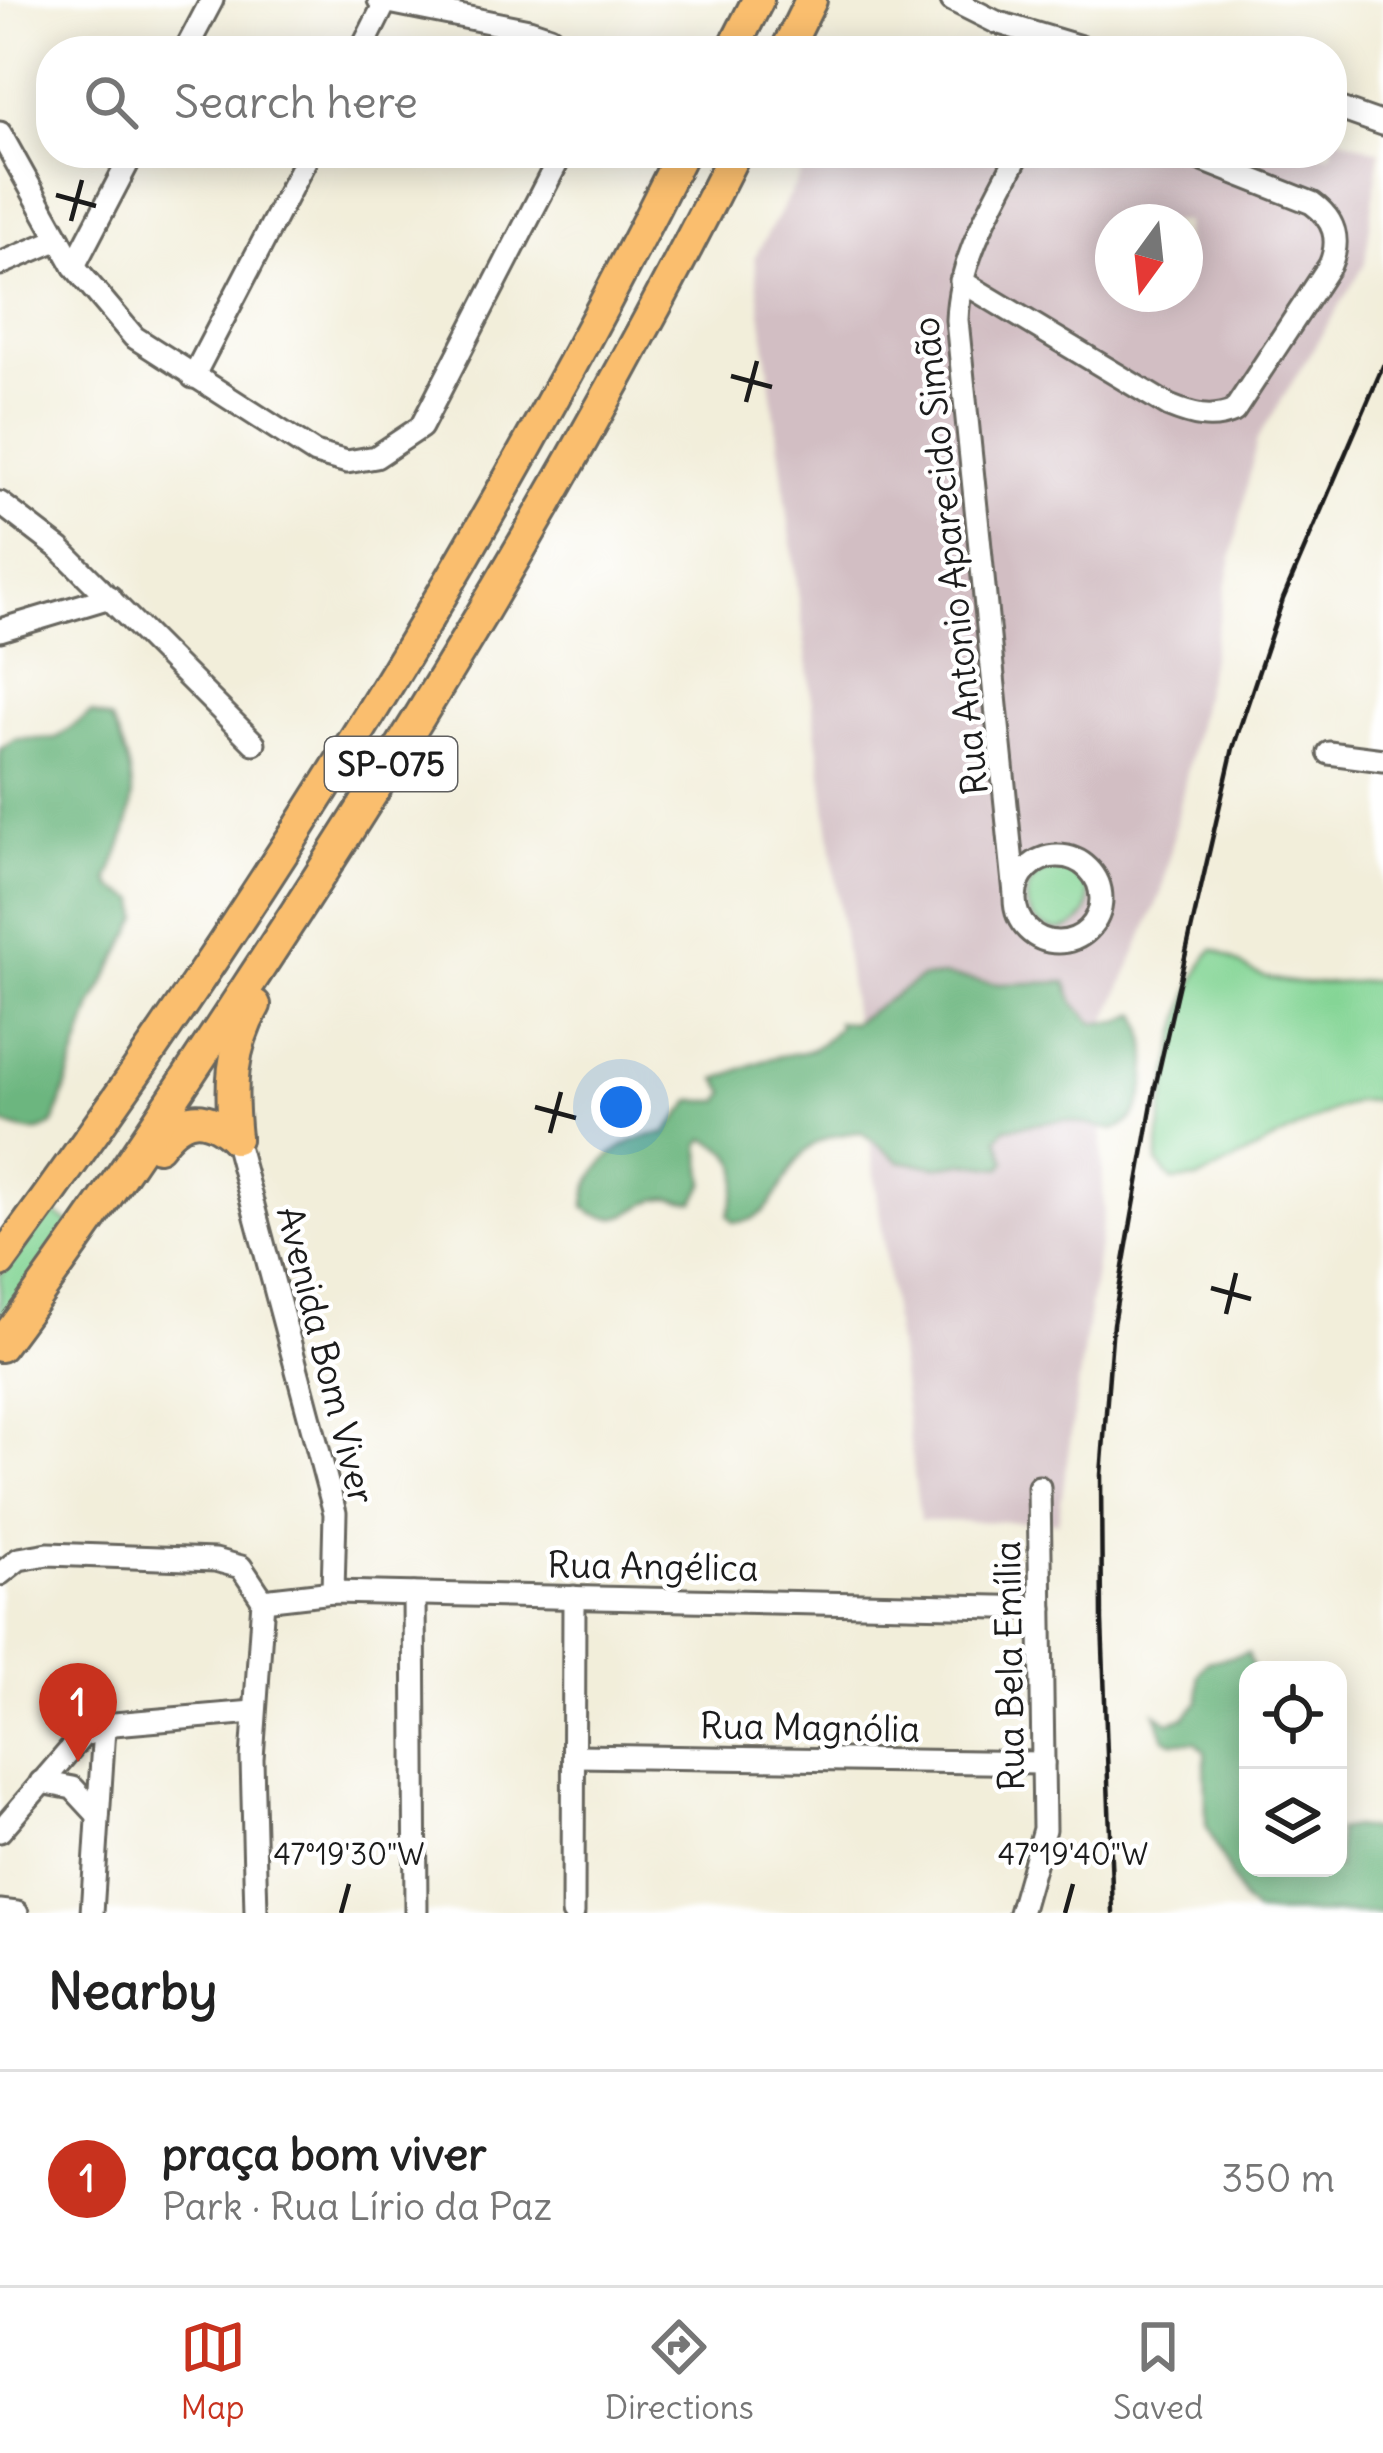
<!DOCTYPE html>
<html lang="en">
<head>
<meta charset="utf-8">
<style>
  :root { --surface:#fff; --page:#f6f6f6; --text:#222; --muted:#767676; --line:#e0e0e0; --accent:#c8321e }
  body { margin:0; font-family:Delius,sans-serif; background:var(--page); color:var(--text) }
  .controls { position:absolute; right:36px; bottom:36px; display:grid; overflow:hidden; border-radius:24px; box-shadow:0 6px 30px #0003 }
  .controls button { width:108px; height:108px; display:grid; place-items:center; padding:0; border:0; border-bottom:3px solid var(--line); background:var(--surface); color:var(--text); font:60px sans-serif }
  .compass { position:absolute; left:1095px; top:204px; width:108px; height:108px; border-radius:50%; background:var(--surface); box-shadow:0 6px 30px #0003; rotate:195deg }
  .you { position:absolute; left:621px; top:1107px; width:42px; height:42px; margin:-30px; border:9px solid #fff; border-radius:50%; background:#1a73e8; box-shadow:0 0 0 18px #1a73e833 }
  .badge { display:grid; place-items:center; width:78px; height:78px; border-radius:50%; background:var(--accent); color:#fff; font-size:39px; font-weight:700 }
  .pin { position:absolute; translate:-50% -99px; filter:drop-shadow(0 3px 6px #0008) }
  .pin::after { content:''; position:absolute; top:63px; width:42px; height:36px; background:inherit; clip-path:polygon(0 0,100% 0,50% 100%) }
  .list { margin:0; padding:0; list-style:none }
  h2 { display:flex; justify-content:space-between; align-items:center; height:156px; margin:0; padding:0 48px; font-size:51px }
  h2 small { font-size:39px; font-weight:400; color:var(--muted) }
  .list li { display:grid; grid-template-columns:78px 1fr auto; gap:36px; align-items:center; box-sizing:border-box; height:216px; padding:0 48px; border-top:3px solid var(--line) }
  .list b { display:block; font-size:45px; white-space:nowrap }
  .list p { margin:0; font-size:39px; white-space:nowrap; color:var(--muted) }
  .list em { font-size:39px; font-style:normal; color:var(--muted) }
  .icon { flex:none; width:66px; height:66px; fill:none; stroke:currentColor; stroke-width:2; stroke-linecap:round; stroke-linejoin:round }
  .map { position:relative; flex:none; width:1383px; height:1913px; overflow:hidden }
  .search { position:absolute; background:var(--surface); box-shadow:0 6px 30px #0003; left:36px; right:36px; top:36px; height:132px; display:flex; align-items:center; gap:30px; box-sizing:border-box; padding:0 42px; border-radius:48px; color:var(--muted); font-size:45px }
  .sheet { height:372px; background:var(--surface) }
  nav { display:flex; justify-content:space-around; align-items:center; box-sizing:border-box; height:168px; border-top:3px solid var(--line); background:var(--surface); font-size:33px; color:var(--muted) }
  nav a { display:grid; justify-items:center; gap:6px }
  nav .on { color:var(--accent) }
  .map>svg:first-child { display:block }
  .industrial { fill:#d2bec3; fill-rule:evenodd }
  .green { fill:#85d596; stroke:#507859; stroke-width:3 }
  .forest { fill:#6cb67f; stroke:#44694e; stroke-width:3 }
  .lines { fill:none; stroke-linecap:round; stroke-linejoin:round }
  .minor-casing { stroke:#67665e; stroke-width:27 }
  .highway-casing { stroke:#67665e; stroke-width:36 }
  .minor { stroke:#fff; stroke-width:21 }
  .highway { stroke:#fabe6e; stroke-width:30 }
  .rail { stroke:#1c1c1c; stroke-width:4.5 }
  .ticks { fill:none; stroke:#1c1c1c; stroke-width:4.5 }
  .labels { text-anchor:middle; stroke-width:9; stroke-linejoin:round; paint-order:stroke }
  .shield { fill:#fff; stroke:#606060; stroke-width:3 }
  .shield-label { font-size:33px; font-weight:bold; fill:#1c1c1c }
  .street-label { font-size:36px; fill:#1c1c1c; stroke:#fff }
  .ticks-label { font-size:30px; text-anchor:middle; fill:#1c1c1c; stroke:#fff; stroke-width:9; stroke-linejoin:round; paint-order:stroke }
</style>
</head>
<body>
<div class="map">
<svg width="1383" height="1913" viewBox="0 0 1383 1913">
  <rect width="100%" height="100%" fill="#fff"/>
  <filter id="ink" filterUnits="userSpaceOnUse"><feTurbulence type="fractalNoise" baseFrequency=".00833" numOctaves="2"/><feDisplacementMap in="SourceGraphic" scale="24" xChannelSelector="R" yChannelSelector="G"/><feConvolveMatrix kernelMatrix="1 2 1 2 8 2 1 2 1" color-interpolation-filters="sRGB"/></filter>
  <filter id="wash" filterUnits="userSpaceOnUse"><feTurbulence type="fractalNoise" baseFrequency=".004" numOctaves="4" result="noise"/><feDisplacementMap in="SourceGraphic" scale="48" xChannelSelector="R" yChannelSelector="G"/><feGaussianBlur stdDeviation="2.7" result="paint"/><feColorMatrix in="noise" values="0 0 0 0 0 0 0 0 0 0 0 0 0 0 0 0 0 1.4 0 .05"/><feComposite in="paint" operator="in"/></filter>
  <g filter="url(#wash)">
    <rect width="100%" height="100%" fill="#f2eeda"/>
    <path class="industrial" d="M1332,135L1380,151L1365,264L1257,440L1162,891L1099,1039L1104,1212L1058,1522L920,1521L754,258L813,153H1332ZM1113,222H1185V294H1113Z"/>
    <g class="green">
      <circle cx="1058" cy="899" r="31"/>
      <path d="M1213,949C1230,955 1240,966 1255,973C1296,990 1341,982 1383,980V1100L1357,1101L1334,1110L1199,1179L1173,1181L1157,1163C1162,1107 1178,991 1213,949Z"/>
      <path d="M49,1210L75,1227L0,1329V1276Z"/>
    </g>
    <g class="forest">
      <path d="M91,713L111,720C143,786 135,813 109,879L113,888L137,900L139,918L92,1006L55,1121C39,1140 21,1129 0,1123V749L15,739H55Z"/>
      <path d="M945,976L1000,984L1066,982L1075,1005L1094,1023L1119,1022L1138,1014C1151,1038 1151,1098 1131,1120C1127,1125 1120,1127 1114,1130L1064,1120L1006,1128L998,1137L1006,1161L1001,1168L963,1163L935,1167L899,1161L861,1132C841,1134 821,1136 806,1151C780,1175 775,1225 733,1222L728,1215C741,1177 749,1156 705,1139L700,1145L705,1182L695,1202C684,1203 677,1198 667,1198C637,1199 624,1234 585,1208C584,1167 627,1134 665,1134L692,1101H721L726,1092L717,1079C733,1073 749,1065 766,1060C803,1047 805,1063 838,1027L837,1022L853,1023L921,978Z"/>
      <path d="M1248,1653L1254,1670H1248V1868H1338V1830L1353,1827L1383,1831V1913H1256L1242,1900L1206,1825L1205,1752L1196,1742H1172L1164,1738L1156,1713L1168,1722L1186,1717L1199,1701L1198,1675L1206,1662Z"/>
    </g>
  </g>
  <g filter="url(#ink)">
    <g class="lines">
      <defs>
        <g id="minor">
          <path d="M379,0L529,30L550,37L565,51"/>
          <path d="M952,0L996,22L1094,51"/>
          <path d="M185,51L212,0"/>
          <path d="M361,51L386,1"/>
          <path d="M1332,106L1383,124"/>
          <path d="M0,133L74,266L134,337L315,453L347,462L376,457L421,427L562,153"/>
          <path d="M0,264L59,239"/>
          <path d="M74,266L133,153"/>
          <path d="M961,281L1169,406C1191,415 1211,421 1234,411L1330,265C1341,239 1334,219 1312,203L1185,153"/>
          <path d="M193,377L309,153"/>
          <path d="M0,503L60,549L254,743"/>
          <path d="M0,630L110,597"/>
          <path d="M1329,753L1383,760"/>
          <circle cx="1058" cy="899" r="43"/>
          <path d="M1015,894L957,320C959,259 992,206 1019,153"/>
          <path d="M235,1138L335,1513L333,1592"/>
          <path d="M0,1574L19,1559L48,1554L215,1560L241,1567L263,1600"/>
          <path d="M414,1594L416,1913"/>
          <path d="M263,1600L333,1592L1041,1608"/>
          <path d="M576,1756L1043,1763"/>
          <path d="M41,1782L73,1788L98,1815"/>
          <path d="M0,1831L82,1736L114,1724L253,1712"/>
          <path d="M0,1911L17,1913"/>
          <path d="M92,1913L104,1728"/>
          <path d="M256,1913L252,1759L263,1600"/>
          <path d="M573,1913L574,1597"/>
          <path d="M1020,1913L1044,1829L1039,1487"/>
        </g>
        <g id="highway">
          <path d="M732,51L758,0"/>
          <path d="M786,51L811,0"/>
          <path d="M235,1138C230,1088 230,1049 255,1005"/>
          <path d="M158,1146C182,1113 205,1111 235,1138"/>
          <path d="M0,1262C258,912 488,542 682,153"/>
          <path d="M0,1346C95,1219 181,1087 268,955C438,696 596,431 735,153"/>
        </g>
      </defs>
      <use href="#minor" class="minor-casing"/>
      <use href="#highway" class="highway-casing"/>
      <use href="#minor" class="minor"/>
      <use href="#highway" class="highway"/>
      <path class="rail" d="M1113,1913L1102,1621L1101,1475L1113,1324L1154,1092L1233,748L1283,599L1383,366"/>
    </g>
  </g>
  <path class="ticks" d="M56,195L96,206M71,221L82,180M731,376L772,387M746,402L757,361M535,1107L576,1118M550,1133L561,1092M1211,1288L1251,1299M1226,1314L1236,1273M341,1913L349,1884M1065,1913L1073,1884"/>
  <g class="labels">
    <rect class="shield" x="325" y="737" width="132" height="54" rx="9"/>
    <g class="shield-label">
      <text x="391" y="776">SP-075</text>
    </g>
    <g class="street-label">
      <text transform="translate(950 556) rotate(-96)" y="13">Rua Antonio Aparecido Simão</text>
      <text transform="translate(326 1355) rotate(76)" y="13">Avenida Bom Viver</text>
      <text transform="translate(653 1566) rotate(1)" y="13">Rua Angélica</text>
      <text transform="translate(1009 1666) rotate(-91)" y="13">Rua Bela Emília</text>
      <text transform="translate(810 1727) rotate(1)" y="13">Rua Magnólia</text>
    </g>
  </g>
  <g class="ticks-label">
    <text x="349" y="1865">47°19'30"W</text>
    <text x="1073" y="1865">47°19'40"W</text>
  </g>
</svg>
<div class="controls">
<button><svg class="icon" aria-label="locate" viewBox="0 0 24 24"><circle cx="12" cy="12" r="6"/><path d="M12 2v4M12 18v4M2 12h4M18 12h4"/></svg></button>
<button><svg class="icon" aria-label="layers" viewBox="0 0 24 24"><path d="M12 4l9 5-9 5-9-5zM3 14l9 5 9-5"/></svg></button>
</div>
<svg class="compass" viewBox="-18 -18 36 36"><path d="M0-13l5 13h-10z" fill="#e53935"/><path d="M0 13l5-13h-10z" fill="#767676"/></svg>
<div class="you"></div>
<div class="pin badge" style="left:78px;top:1762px">1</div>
<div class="search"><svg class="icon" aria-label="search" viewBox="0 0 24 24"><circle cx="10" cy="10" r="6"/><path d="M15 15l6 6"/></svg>Search here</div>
</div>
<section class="sheet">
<h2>Nearby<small></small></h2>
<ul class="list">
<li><span class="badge">1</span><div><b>praça bom viver</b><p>Park · Rua Lírio da Paz</p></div><em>350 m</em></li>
</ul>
</section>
<nav>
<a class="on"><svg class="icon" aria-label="map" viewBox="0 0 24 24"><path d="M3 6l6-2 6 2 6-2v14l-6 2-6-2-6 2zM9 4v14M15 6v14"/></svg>Map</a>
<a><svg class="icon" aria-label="directions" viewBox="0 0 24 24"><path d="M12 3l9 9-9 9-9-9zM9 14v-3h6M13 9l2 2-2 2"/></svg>Directions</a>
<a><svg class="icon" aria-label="saved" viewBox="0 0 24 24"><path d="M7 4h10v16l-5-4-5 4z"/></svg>Saved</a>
</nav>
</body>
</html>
